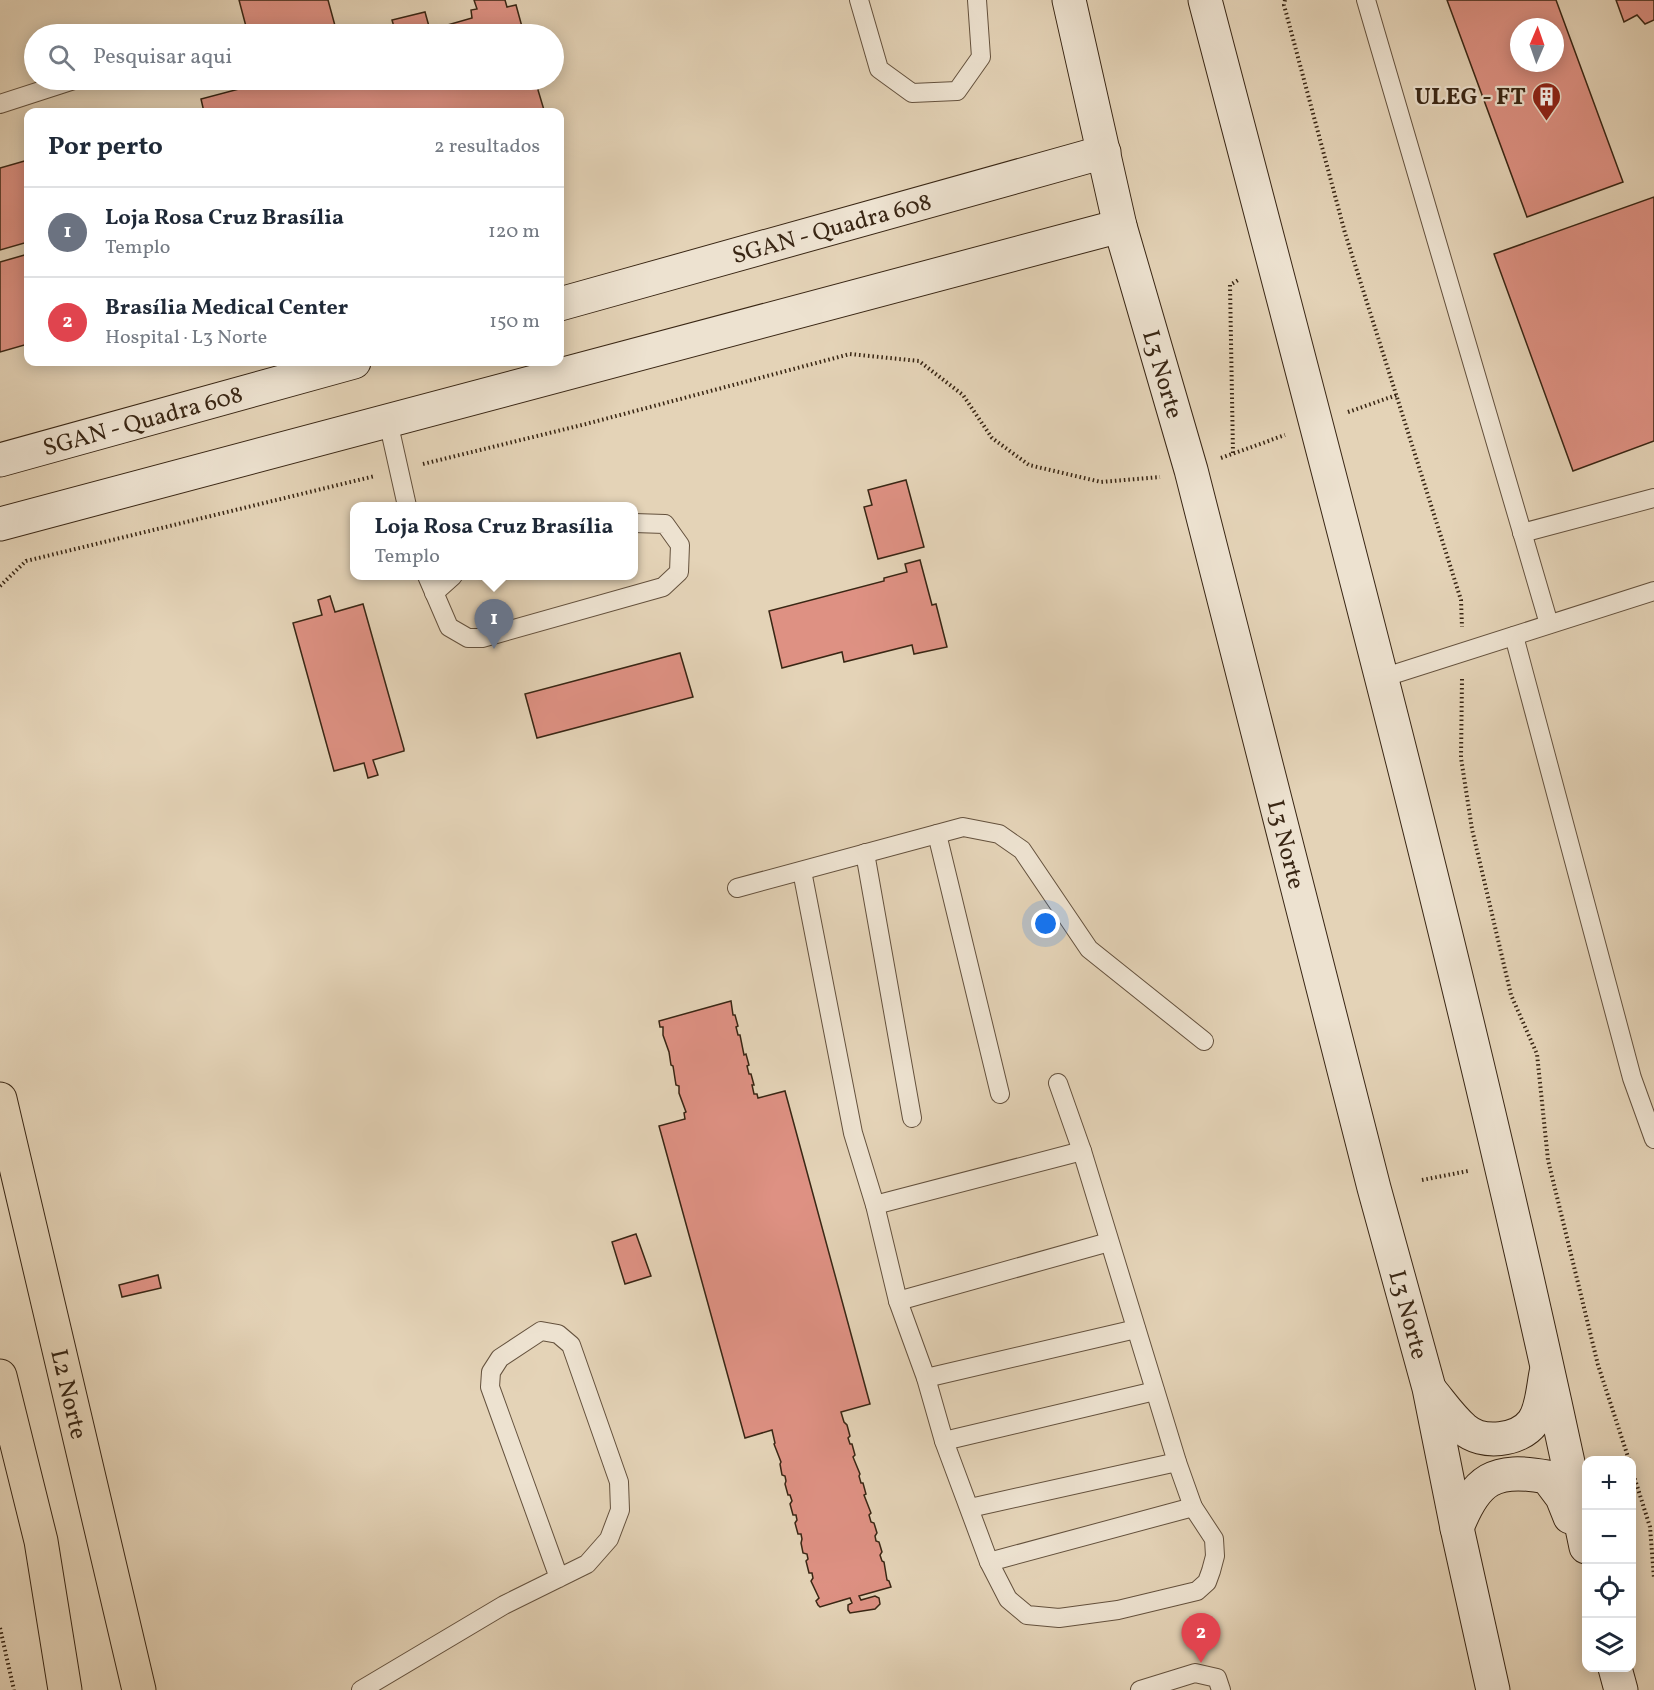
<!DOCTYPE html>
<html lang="pt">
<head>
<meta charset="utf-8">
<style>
  :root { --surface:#fff; --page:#f6f6f7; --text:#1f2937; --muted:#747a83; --line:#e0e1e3; --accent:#111827 }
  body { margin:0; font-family:Vollkorn,serif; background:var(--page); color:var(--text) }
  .controls { position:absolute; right:18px; bottom:18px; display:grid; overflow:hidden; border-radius:12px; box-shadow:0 3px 15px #0003 }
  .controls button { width:54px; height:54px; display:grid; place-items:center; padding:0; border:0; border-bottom:2px solid var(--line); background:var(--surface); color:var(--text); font:30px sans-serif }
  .compass { position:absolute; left:1510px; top:18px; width:54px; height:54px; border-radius:50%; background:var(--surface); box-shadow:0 3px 15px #0003; rotate:2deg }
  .you { position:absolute; left:1046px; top:924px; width:21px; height:21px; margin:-15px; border:4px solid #fff; border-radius:50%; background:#1a73e8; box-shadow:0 0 0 9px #1a73e833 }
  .badge { display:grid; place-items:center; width:39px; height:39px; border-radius:50%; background:var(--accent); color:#fff; font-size:20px; font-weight:700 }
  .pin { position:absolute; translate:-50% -50px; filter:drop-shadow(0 2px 3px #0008) }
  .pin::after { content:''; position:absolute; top:32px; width:21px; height:18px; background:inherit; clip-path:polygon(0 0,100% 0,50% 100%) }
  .popup { position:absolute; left:350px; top:502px; width:288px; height:78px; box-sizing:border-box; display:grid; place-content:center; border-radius:12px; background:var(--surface); filter:drop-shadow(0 2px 4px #0005); font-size:20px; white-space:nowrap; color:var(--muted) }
  .popup b { font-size:22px; color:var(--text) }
  .popup::after { content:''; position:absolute; left:50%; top:100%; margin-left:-12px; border:12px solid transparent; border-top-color:var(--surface) }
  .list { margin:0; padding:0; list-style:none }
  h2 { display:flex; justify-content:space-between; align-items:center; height:78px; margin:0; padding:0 24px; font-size:26px }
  h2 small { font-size:20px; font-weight:400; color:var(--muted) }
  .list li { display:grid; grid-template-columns:39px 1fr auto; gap:18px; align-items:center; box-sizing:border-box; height:90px; padding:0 24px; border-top:2px solid var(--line) }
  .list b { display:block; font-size:22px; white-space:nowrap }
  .list p { margin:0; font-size:20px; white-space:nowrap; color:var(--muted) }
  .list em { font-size:20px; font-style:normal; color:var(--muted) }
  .icon { flex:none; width:33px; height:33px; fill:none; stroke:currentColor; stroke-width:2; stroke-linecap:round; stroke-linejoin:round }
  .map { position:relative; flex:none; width:1654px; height:1690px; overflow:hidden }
  .search { position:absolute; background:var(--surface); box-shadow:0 3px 15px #0003; left:24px; top:24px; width:540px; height:66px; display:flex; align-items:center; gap:15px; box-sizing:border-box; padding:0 21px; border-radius:33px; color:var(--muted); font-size:22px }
  .panel { position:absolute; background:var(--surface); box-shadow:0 3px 15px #0003; left:24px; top:108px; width:540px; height:258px; border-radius:12px }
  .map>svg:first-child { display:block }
  .building { fill:#de9183; stroke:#392614; stroke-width:1.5; fill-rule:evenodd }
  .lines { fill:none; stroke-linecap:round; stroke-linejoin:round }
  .lane-casing { stroke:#64513d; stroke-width:20 }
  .secondary-casing { stroke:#392614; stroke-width:35 }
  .primary-casing { stroke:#392614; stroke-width:35 }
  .path { stroke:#392614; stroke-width:4; stroke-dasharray:1.5 3; stroke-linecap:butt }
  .lane { stroke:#ede2d0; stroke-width:18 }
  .secondary { stroke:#ede2d0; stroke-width:33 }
  .primary { stroke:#e4d3b7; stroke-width:33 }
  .labels { text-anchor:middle; stroke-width:4.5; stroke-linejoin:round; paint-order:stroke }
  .poi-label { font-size:24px; font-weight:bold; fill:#392614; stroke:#ede2d0; text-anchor:end }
  .street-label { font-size:24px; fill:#392614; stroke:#ede2d0 }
</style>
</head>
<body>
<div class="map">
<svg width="1654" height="1690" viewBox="0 0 1654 1690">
  <rect width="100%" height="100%" fill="#e4d3b7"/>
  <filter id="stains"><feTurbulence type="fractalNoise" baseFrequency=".00333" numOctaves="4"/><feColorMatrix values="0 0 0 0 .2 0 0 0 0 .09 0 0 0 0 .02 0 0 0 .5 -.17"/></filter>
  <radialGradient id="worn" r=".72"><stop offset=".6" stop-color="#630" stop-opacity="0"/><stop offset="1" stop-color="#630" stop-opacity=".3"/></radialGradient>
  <g class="building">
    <path d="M239,0H328L337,33L248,34Z"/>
    <path d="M474,0H505L507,7L516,5L524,34H396L392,20L425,12L430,30L472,18L471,10L477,9Z"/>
    <path d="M1447,0H1556L1623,182L1527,217ZM1519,27H1555V63H1519Z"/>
    <path d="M1616,0H1654V20L1645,24L1637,15L1624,22Z"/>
    <path d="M273,80H359L345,83L346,87L372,80H535L544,110L535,112H202H204L201,99Z"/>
    <path d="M28,160V242L0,250V168Z"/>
    <path d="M1654,197V441L1573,471L1494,254Z"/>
    <path d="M28,254V344L0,352V262Z"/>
    <path d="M906,480L924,547L878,559L864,507L872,505L868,490Z"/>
    <path d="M920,560L932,605L936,604L947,647L914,654L912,645L844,662L842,652L782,668L769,611L884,581V578L907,572L905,564Z"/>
    <path d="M330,596L335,612L363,604L404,749V751L373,760L378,775L368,778L364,763L334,771L293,623L322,615L318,600Z"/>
    <path d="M680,653L693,697L537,738L525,694Z"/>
    <path d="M731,1001L733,1015H735L738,1026L736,1027L738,1035H740L744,1055L746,1054L749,1065L747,1066L749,1074H751L754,1085H752L754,1094H757L758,1098L785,1091L870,1404L841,1412L844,1422L847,1425L850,1436L848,1438L850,1444H852L855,1455L853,1457L860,1474L859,1476L861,1483H863L866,1494L864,1495L871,1513L869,1515L871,1522L874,1523L877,1533L875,1536L876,1541L879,1542L882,1552L880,1555L882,1561L884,1562L887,1580L889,1581L891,1587L859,1596L861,1600L875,1596L879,1598L880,1604L875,1609L850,1613L848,1610V1605L852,1603L850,1598L820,1607L818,1605L816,1601L819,1598L811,1581L813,1578L812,1573H809L806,1561L808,1559L807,1554L803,1553L801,1543L802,1539L801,1534H798L795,1523L797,1520L796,1515H793L790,1504L792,1501L790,1495H788L785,1484L786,1481L785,1476L782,1475L780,1464L781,1462L774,1444L775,1443L772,1430L745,1438L659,1126L685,1119L684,1113L686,1112L679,1093V1086L676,1085L673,1066L671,1065L669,1052L663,1035V1027H660L659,1021Z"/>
    <path d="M636,1234L651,1276L625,1284L612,1242Z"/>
    <path d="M158,1275L161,1288L122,1297L119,1285Z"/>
  </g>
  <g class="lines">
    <defs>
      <g id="lane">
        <path d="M859,0L879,69L912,93L957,91L981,57L977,0"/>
        <path d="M1366,0L1549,624"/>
        <path d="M0,104L74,80"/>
        <path d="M388,421L407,506"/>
        <path d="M1522,533L1654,498"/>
        <path d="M427,576L449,627L468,638H482L663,587L679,572L680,545L665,524L634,523"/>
        <path d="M434,593L453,576"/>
        <path d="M1514,636L1632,1078L1654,1139"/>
        <path d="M1382,678L1654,591"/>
        <path d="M937,834L1000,1094"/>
        <path d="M865,853L912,1118"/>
        <path d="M802,871L853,1133L875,1205L898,1301L926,1378L944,1441L989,1562L1008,1599L1027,1615L1059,1618L1118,1610L1197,1591L1207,1582L1211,1571L1215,1556L1214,1539L1193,1507L1177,1462L1082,1151L1058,1083"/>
        <path d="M737,888L963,827L999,834L1022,850L1089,949L1204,1041"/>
        <path d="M875,1205L1082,1151"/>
        <path d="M898,1301L1109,1242"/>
        <path d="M926,1378L1136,1329"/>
        <path d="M944,1441L1155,1391"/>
        <path d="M970,1508L1177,1462"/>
        <path d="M989,1562L1193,1507"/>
        <path d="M361,1690L504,1605L587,1564L609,1539L620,1510L619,1482L571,1345L558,1334L541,1331L500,1358L491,1372L490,1387L559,1578"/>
        <path d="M1140,1690L1195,1673L1217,1678L1221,1690"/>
      </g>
      <g id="secondary">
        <path id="s1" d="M1069,0L1120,226L1191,470L1374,1188L1429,1388L1457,1528L1493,1690"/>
        <path d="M1205,0C1340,514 1477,1027 1586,1547"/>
        <path id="s2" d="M560,304L1104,152"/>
        <path id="s3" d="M0,460L354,362"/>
        <path d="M0,524L1120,226"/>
        <path d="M1430,1390C1441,1403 1451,1418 1464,1429C1482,1445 1519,1441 1533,1422C1542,1410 1543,1388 1546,1373"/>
        <path d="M1457,1528C1476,1479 1494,1467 1547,1477L1562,1497L1570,1517"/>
        <path d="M1615,1668L1621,1690"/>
      </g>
      <g id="primary">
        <path id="s4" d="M0,1099L139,1690"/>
        <path d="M0,1376L41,1541L65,1690"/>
      </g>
    </defs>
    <use href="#lane" class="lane-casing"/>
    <use href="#secondary" class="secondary-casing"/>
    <use href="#primary" class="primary-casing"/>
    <g class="path">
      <path d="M1285,0L1284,5L1345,233L1461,600L1462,627"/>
      <path d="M1348,412L1397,395"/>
      <path d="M1233,453L1230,285L1240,279"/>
      <path d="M1221,458L1285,435"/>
      <path d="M423,464L586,424L850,354L919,361L963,395L992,438L1029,465L1101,482L1160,477"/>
      <path d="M0,586L26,561L375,476"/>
      <path d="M1462,679L1461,758L1472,829L1511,995L1537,1054L1548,1160L1598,1365L1629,1460"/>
      <path d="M1422,1180L1468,1171"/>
      <path d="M1632,1470L1650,1527L1654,1578"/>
      <path d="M0,1628L14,1690"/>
    </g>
    <use href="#lane" class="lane"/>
    <use href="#secondary" class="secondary"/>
    <use href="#primary" class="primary"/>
  </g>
  <defs>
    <symbol id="building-pin" viewBox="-11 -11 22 30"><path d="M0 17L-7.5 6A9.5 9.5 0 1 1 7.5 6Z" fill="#8f2418" stroke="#ede2d0"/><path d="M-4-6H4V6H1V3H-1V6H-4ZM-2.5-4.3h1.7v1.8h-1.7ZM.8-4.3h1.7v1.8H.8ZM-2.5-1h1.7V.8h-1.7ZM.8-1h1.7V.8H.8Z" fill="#fff"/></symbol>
  </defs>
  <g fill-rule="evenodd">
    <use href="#building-pin" x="1530" y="80" width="33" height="45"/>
  </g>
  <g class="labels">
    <g class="poi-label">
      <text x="1526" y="104">ULEG - FT</text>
    </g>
    <g class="street-label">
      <text dy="8" stroke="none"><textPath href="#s2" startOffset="282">SGAN - Quadra 608</textPath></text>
      <text dy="8" stroke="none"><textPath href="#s1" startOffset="386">L3 Norte</textPath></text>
      <text dy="8" stroke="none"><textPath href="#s3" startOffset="148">SGAN - Quadra 608</textPath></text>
      <text dy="8" stroke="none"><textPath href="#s1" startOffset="872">L3 Norte</textPath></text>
      <text dy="8" stroke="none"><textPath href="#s1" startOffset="1358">L3 Norte</textPath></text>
      <text dy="8" stroke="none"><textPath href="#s4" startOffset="303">L2 Norte</textPath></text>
    </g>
  </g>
  <rect width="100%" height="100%" filter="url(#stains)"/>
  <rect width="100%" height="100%" fill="url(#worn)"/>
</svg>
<div class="controls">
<button>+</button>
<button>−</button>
<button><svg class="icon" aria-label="locate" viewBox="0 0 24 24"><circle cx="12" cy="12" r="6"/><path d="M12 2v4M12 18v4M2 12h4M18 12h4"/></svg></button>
<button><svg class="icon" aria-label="layers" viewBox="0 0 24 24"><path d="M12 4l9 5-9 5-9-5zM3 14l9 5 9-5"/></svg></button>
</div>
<svg class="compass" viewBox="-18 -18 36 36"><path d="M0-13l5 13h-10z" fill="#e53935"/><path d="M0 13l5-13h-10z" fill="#747a83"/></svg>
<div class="you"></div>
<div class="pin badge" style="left:494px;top:649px;background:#6b7280">1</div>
<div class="popup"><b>Loja Rosa Cruz Brasília</b>Templo</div>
<div class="pin badge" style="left:1201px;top:1663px;background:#e0444e">2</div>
<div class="search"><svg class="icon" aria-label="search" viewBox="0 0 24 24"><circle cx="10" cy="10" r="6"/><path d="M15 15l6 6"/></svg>Pesquisar aqui</div>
<section class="panel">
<h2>Por perto<small>2 resultados</small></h2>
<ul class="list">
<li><span class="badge" style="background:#6b7280">1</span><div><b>Loja Rosa Cruz Brasília</b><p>Templo</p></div><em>120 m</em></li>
<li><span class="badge" style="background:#e0444e">2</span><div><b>Brasília Medical Center</b><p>Hospital · L3 Norte</p></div><em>150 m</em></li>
</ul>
</section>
</div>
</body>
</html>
